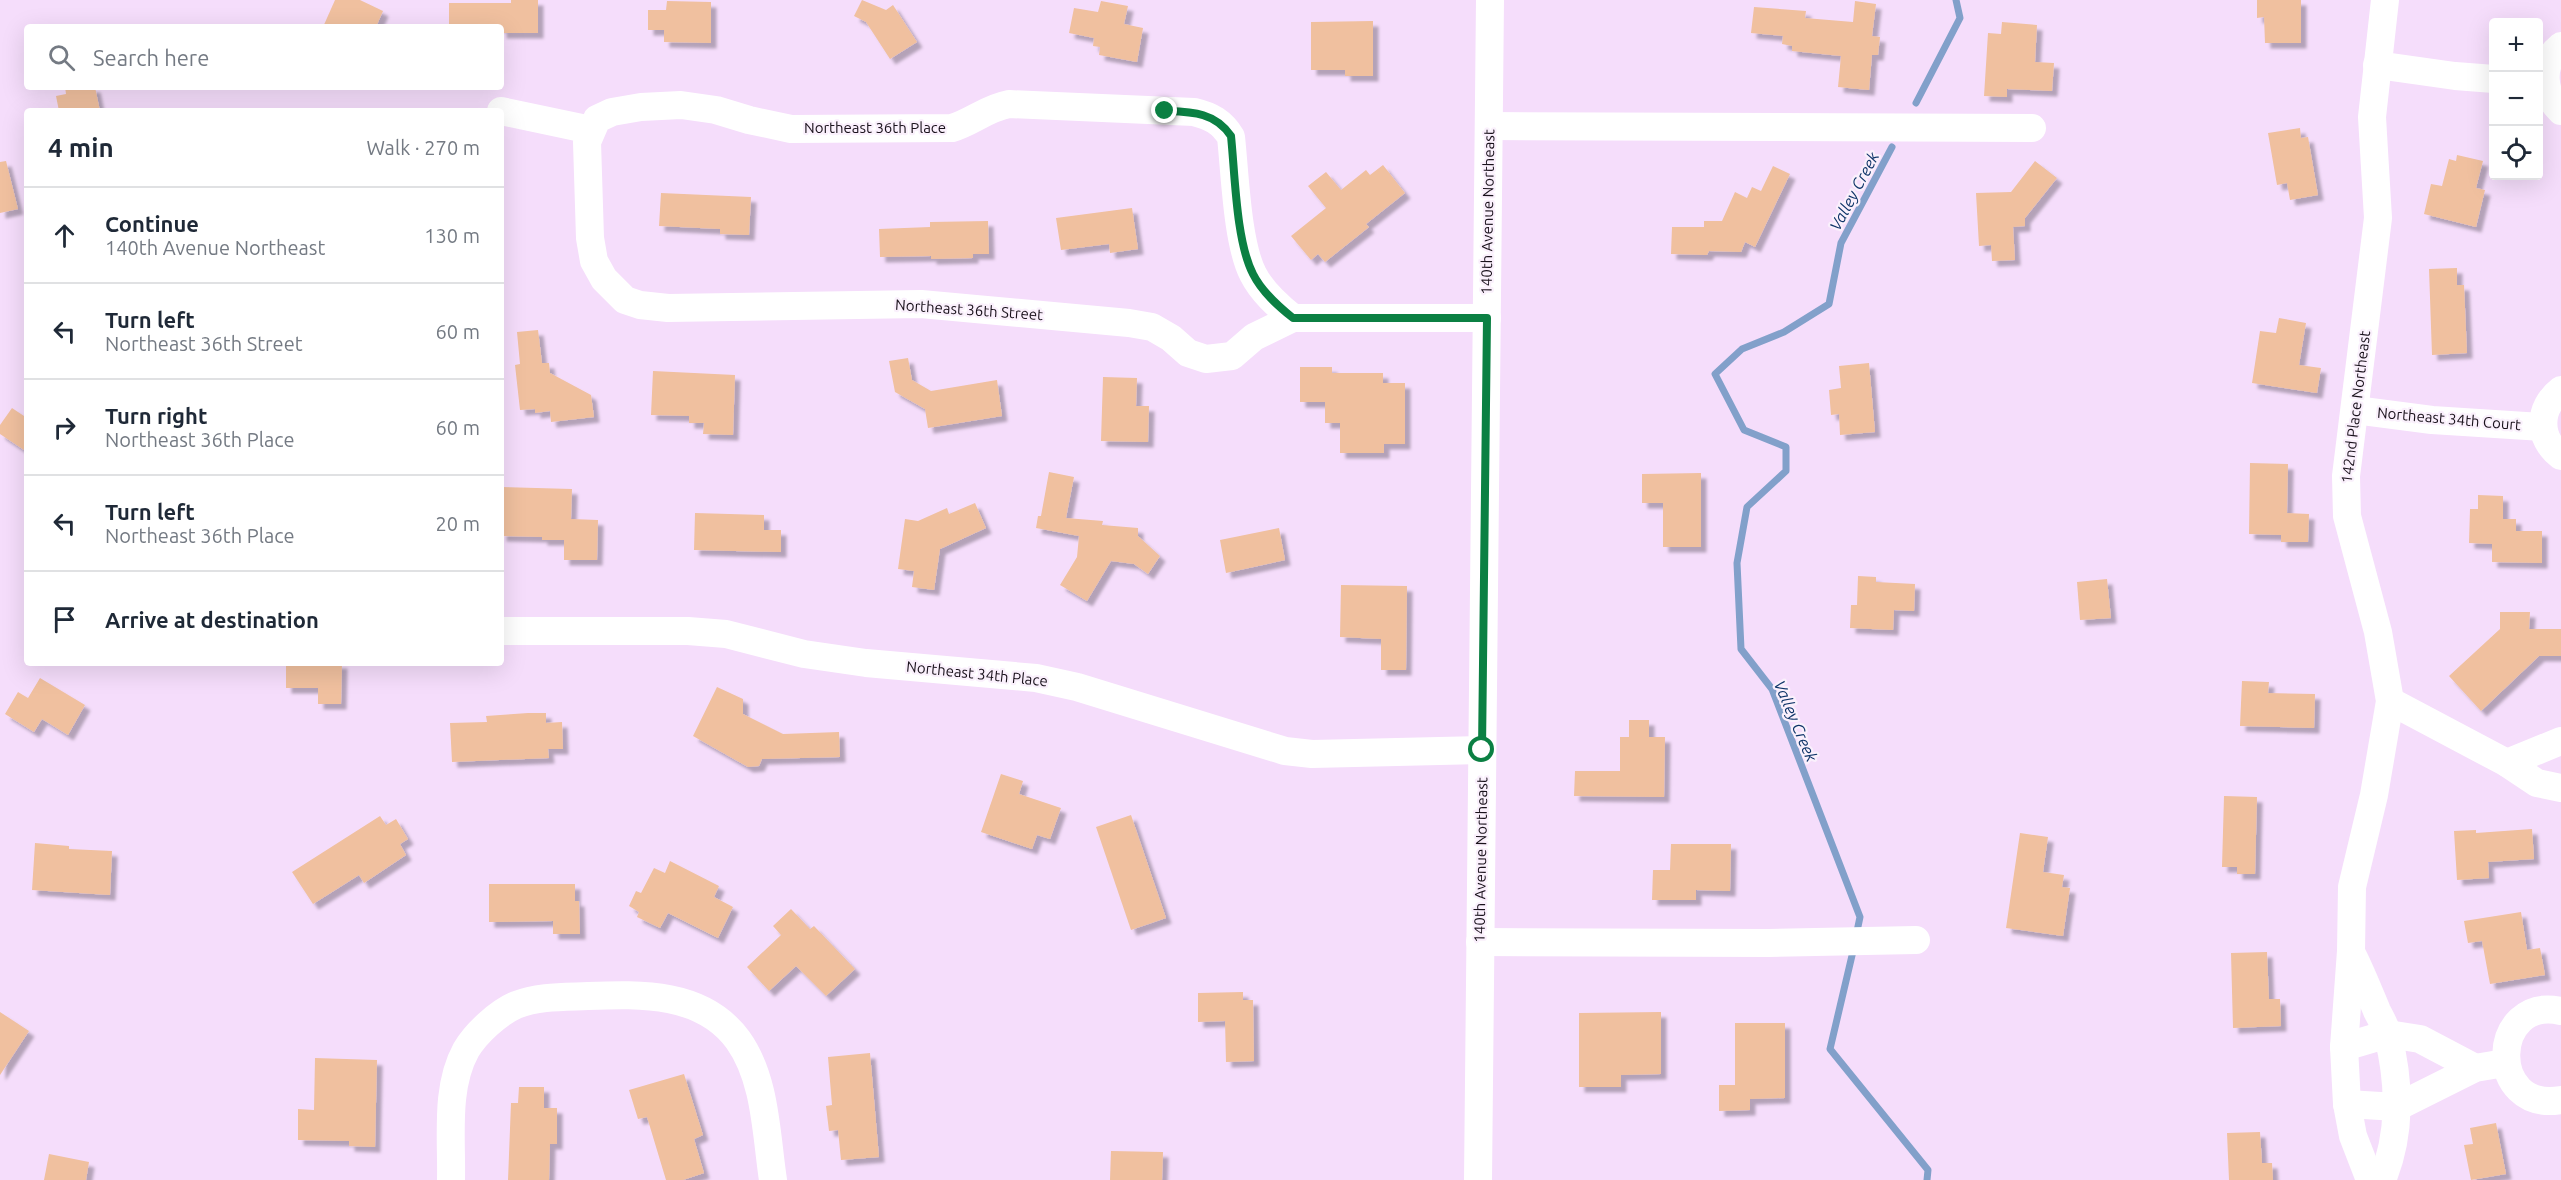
<!DOCTYPE html>
<html lang="en">
<head>
<meta charset="utf-8">
<style>
  :root { --surface:#fff; --page:#f2f2f3; --text:#1f2937; --muted:#747a83; --line:#e0e1e3 }
  body { margin:0; font-family:Ubuntu,sans-serif; background:var(--page); color:var(--text) }
  .controls { position:absolute; right:18px; top:18px; display:grid; overflow:hidden; border-radius:6px; box-shadow:0 6px 24px #0002 }
  .controls button { width:54px; height:54px; display:grid; place-items:center; padding:0; border:0; border-bottom:2px solid var(--line); background:var(--surface); color:var(--text); font:30px sans-serif }
  .stop { position:absolute; width:18px; height:18px; margin:-14px; border:4px solid #0b8043; border-radius:50%; background:#fff }
  .stop.end { background:#0b8043; border-color:#fff; box-shadow:0 2px 6px #0008 }
  .list { margin:0; padding:0; list-style:none }
  h2 { display:flex; justify-content:space-between; align-items:center; height:78px; margin:0; padding:0 24px; font-size:26px }
  h2 small { font-size:20px; font-weight:400; color:var(--muted) }
  .list li { display:grid; grid-template-columns:39px 1fr auto; gap:18px; align-items:center; box-sizing:border-box; height:96px; padding:0 24px; border-top:2px solid var(--line) }
  .list b { display:block; font-size:22px; white-space:nowrap }
  .list p { margin:0; font-size:20px; white-space:nowrap; color:var(--muted) }
  .list em { font-size:20px; font-style:normal; color:var(--muted) }
  .icon { flex:none; width:33px; height:33px; fill:none; stroke:currentColor; stroke-width:2; stroke-linecap:round; stroke-linejoin:round }
  .map { position:relative; flex:none; width:2561px; height:1180px; overflow:hidden }
  .search { position:absolute; background:var(--surface); box-shadow:0 6px 24px #0002; left:24px; top:24px; width:480px; height:66px; display:flex; align-items:center; gap:15px; box-sizing:border-box; padding:0 21px; border-radius:6px; color:var(--muted); font-size:22px }
  .panel { position:absolute; background:var(--surface); box-shadow:0 6px 24px #0002; left:24px; top:108px; width:480px; height:558px; border-radius:6px }
  .map>svg:first-child { display:block }
  .lines { fill:none; stroke-linecap:round; stroke-linejoin:round }
  .stream { stroke:#82a0ca; stroke-width:7 }
  .building { fill:#f0c09f; filter:url(#shadow) }
  .minor { stroke:#fff; stroke-width:28 }
  .route { stroke:#0b8043; stroke-width:8 }
  .labels { text-anchor:middle; stroke-width:4.5; stroke-linejoin:round; paint-order:stroke }
  .street-label { font-size:15px; fill:#19111b; stroke:#faf0fc }
  .water-label { font-size:16px; font-style:italic; fill:#0e3468; stroke:#faf0fc }
</style>
</head>
<body>
<div class="map">
<svg width="2561" height="1180" viewBox="0 0 2561 1180">
  <defs>
    <filter id="shadow"><feDropShadow dx="5.5" dy="5.5" stdDeviation="1.5" flood-color="#0004"/></filter>
  </defs>
  <rect width="100%" height="100%" fill="#f5ddfb"/>
  <g class="lines">
    <g class="stream">
      <path d="M1916,103L1960,18L1956,0"/>
      <path d="M1856,936L1860,917L1772,689L1741,649L1737,563L1747,507L1786,471V447L1744,430L1715,374L1742,349L1784,332L1829,304L1841,243L1892,147"/>
      <path d="M1854,947L1830,1049L1928,1170L1927,1180"/>
    </g>
  </g>
  <g class="building">
    <path d="M335,0H360L383,11L376,27H323Z"/>
    <path d="M511,0H538V33H501V27H449V3H511Z"/>
    <path d="M862,0L886,10L893,5L917,42L890,59L866,22L854,16Z"/>
    <path d="M2257,0H2301V43H2265L2264,17L2257,18Z"/>
    <path d="M667,1L711,2V43L664,42V30H648V10H666Z"/>
    <path d="M1101,1L1128,6L1124,24L1143,28L1137,62L1099,55L1100,47L1093,46L1094,38L1069,33L1074,8L1098,12Z"/>
    <path d="M1855,1L1876,4L1872,36L1880,37L1878,55H1872L1869,90L1838,87L1841,56L1792,51V46L1782,44L1783,36L1751,33L1754,7L1806,11L1805,18L1853,22Z"/>
    <path d="M1373,21V76H1345V70H1311V22Z"/>
    <path d="M2002,22L2037,25L2035,62L2054,63L2052,91L2007,89V97L1984,96L1988,33L2001,34Z"/>
    <path d="M65,87H95L100,111H59L56,96L66,94Z"/>
    <path d="M2300,128L2301,138L2308,137L2318,195L2290,200L2287,183L2277,185L2268,133Z"/>
    <path d="M2457,155L2483,161L2476,188L2485,190L2476,227L2424,214L2431,184L2442,186L2449,159L2456,161Z"/>
    <path d="M6,161L18,209L0,213V162Z"/>
    <path d="M2035,161L2057,178L2025,218V226L2013,227L2015,260L1992,261L1991,245L1979,246L1976,193L2011,192Z"/>
    <path d="M1383,165L1405,193L1366,224L1369,227L1325,262L1318,254L1311,260L1291,236L1326,208L1308,186L1326,172L1341,190L1366,170L1370,175Z"/>
    <path d="M1773,166L1790,174L1755,247L1745,242L1741,252L1709,251L1707,255L1671,254L1672,227H1704V221H1722L1735,192L1747,198L1752,187L1761,191Z"/>
    <path d="M661,193L751,197L749,235L720,234V229L659,226Z"/>
    <path d="M1132,208L1138,249L1110,253L1109,244L1061,250L1056,218Z"/>
    <path d="M988,221L989,254H973V258L931,259V256L880,257L879,229L930,227V222Z"/>
    <path d="M2457,268V285H2464L2467,353L2432,355L2429,269Z"/>
    <path d="M2279,318L2306,323L2299,365L2321,368L2317,393L2252,383L2260,331L2276,333Z"/>
    <path d="M538,330L542,363H549L550,373L591,395L594,417L551,422L550,411L535,413V409L520,410L515,365L520,364L517,332Z"/>
    <path d="M908,358L912,380L931,391L997,380L1002,416L928,428L925,409L895,392L889,361Z"/>
    <path d="M1869,363L1875,432L1840,435L1839,414L1831,415L1829,390L1841,388L1839,366Z"/>
    <path d="M1300,367H1332V373H1383V383H1405V444H1384V453H1340V423H1325V402H1300Z"/>
    <path d="M653,371L735,375L733,435L703,434L704,423H689V416L651,415Z"/>
    <path d="M1103,377L1137,378L1136,406H1149L1148,442L1101,441Z"/>
    <path d="M12,408L27,418V452L0,434V425Z"/>
    <path d="M2250,463L2288,464L2287,513L2309,514L2308,542H2281V535L2249,534Z"/>
    <path d="M1049,472L1074,477L1066,518L1103,521L1102,525L1138,528V536L1160,556L1148,574L1134,564L1111,561L1087,601L1060,585L1077,557L1079,536L1036,528L1038,516H1041Z"/>
    <path d="M1701,473V547H1663V503H1642V474Z"/>
    <path d="M501,487L572,489L571,519L598,520L597,560H564V540H542V537L501,536Z"/>
    <path d="M2478,495L2503,496V519H2516V531H2542V563L2492,562V544L2469,543L2470,509H2478Z"/>
    <path d="M975,503L986,528L940,549L934,590L912,587L914,571L898,569L905,519L918,521L947,508L949,514Z"/>
    <path d="M695,513L764,515V530H781V552L694,550Z"/>
    <path d="M1279,528L1285,560L1226,573L1220,540Z"/>
    <path d="M1858,576L1876,577V582L1915,584L1914,611L1894,610L1893,630L1850,628L1851,605H1857Z"/>
    <path d="M2107,579L2111,618L2080,620L2077,582Z"/>
    <path d="M1341,585L1407,586L1406,670H1381V639L1340,637Z"/>
    <path d="M2500,612H2530L2529,629H2561V656H2539L2481,711L2449,676L2500,629Z"/>
    <path d="M286,663H342L341,704H318V688H286Z"/>
    <path d="M40,678L85,705L68,735L42,719L34,732L5,714L18,692L28,698Z"/>
    <path d="M2242,681L2269,682L2268,693L2315,694L2314,728L2240,726Z"/>
    <path d="M717,687L743,699V714L783,734L839,732L840,757L762,759L759,766L748,767L693,736Z"/>
    <path d="M528,713H546V723L562,722L563,749H548L549,758L452,762L450,723L487,722L486,716Z"/>
    <path d="M1629,720H1649V737H1665L1664,797L1574,796L1575,771H1620V737H1629Z"/>
    <path d="M1001,774L1023,781L1019,794L1061,808L1050,839L1037,835L1032,849L981,832Z"/>
    <path d="M2224,796L2257,797L2255,874H2237V867H2222Z"/>
    <path d="M1131,815L1166,918L1131,930L1096,827Z"/>
    <path d="M380,816L386,825L396,819L408,839L400,844L406,855L364,883L359,875L313,904L292,872Z"/>
    <path d="M2532,829L2534,859L2488,862L2489,878L2457,880L2454,831L2476,830V833Z"/>
    <path d="M2020,833L2048,837L2043,872L2064,875L2062,887L2070,888L2063,936L2006,928Z"/>
    <path d="M35,843L69,846V849L112,851L110,895L32,890Z"/>
    <path d="M1671,844H1731L1730,891L1696,890V900H1652L1653,870H1670Z"/>
    <path d="M670,861L719,886L714,897L733,907L718,938L668,913L660,928L637,917L639,912L629,906L636,891L641,893L654,868L665,873Z"/>
    <path d="M489,884H575V901H579L580,934H553V921L489,922Z"/>
    <path d="M791,909L810,929L814,926L855,969L826,996L796,966L769,991L747,967L781,935L773,926Z"/>
    <path d="M2521,912L2527,950L2540,948L2545,975L2490,984L2482,941L2468,943L2464,921Z"/>
    <path d="M2267,952L2269,999H2280L2281,1026L2233,1028L2231,953Z"/>
    <path d="M1243,992V1000H1253L1254,1061L1226,1062L1225,1021L1198,1022V993Z"/>
    <path d="M0,1012L29,1031L0,1075Z"/>
    <path d="M1661,1012V1074L1621,1075V1087H1579V1013Z"/>
    <path d="M1735,1023H1785V1098L1750,1099V1110L1719,1111V1085H1735Z"/>
    <path d="M870,1053L879,1157L841,1160L838,1130L829,1131L826,1106L832,1105L828,1057Z"/>
    <path d="M315,1058L377,1060L375,1147L349,1146V1141L298,1140V1109L314,1110Z"/>
    <path d="M684,1074L703,1135L694,1139L704,1173L683,1180H666L647,1117L638,1119L629,1090Z"/>
    <path d="M519,1087H544V1108H557V1144H550L549,1180H508L511,1103H518Z"/>
    <path d="M2496,1123L2506,1174L2471,1180L2464,1145L2473,1144L2470,1128Z"/>
    <path d="M2260,1132L2262,1163H2272L2273,1180H2229L2227,1133Z"/>
    <path d="M1111,1151L1163,1152L1162,1180H1110Z"/>
    <path d="M49,1154L89,1162L86,1180H44Z"/>
  </g>
  <g class="lines">
    <g class="minor">
      <path d="M2561,46C2539,64 2542,93 2561,111"/>
      <path d="M2377,65L2455,76L2494,79"/>
      <path d="M501,111L591,130"/>
      <path d="M1489,126L2032,128"/>
      <path d="M1293,318C1278,306 1262,292 1253,274C1237,243 1235,173 1231,137C1222,122 1211,116 1194,112L1009,104C987,108 972,122 952,128L791,129L749,120L716,110L681,105L641,107L612,112L597,119L587,142L590,238L594,261L604,279L625,300L640,305L668,308L921,304L1129,323L1152,327L1171,338L1188,353L1206,359L1232,356L1254,337L1293,318H1487"/>
      <path d="M2561,390C2538,408 2537,438 2561,456"/>
      <path d="M2355,410L2432,420L2543,427"/>
      <path d="M501,631H688L726,634L804,654L866,663L1036,678L1077,687L1285,751L1312,754L1482,750"/>
      <path d="M2390,701L2507,763L2537,783L2561,788"/>
      <path d="M2507,763L2561,741"/>
      <path d="M1480,942L1769,943L1916,940"/>
      <path d="M2353,956C2362,974 2369,992 2377,1011C2381,1019 2386,1027 2388,1036C2400,1083 2401,1135 2382,1180"/>
      <path d="M2561,1011C2490,995 2486,1113 2561,1100"/>
      <path d="M2344,1047L2388,1034L2420,1039L2475,1068"/>
      <path d="M2347,1104L2397,1107L2475,1068L2505,1063"/>
      <path d="M451,1180C452,1138 445,1088 466,1050C476,1033 498,1013 516,1005C539,996 564,997 588,996C641,994 703,992 738,1040C766,1079 766,1134 773,1180"/>
      <path d="M1478,1180L1490,0"/>
      <path d="M2370,1180L2353,1136L2347,1104L2344,1047L2351,951L2352,887L2374,795L2390,701L2378,632L2347,516L2346,476L2378,218L2372,117L2385,0"/>
    </g>
  </g>
  <g class="lines">
    <path class="route" d="M1165,111C1192,112 1215,112 1231,136C1235,174 1236,241 1253,274C1262,292 1278,306 1293,318H1487L1482,750"/>
  </g>
  <g class="labels">
    <g class="street-label">
      <text x="875" y="133">Northeast 36th Place</text>
      <text transform="translate(1488 212) rotate(-89)" y="5">140th Avenue Northeast</text>
      <text transform="translate(969 310) rotate(4)" y="5">Northeast 36th Street</text>
      <text transform="translate(2356 407) rotate(-83)" y="5">142nd Place Northeast</text>
      <text transform="translate(2449 419) rotate(5)" y="5">Northeast 34th Court</text>
      <text transform="translate(977 674) rotate(6)" y="5">Northeast 34th Place</text>
      <text transform="translate(1481 860) rotate(-89)" y="5">140th Avenue Northeast</text>
    </g>
    <g class="water-label">
      <text transform="translate(1854 191) rotate(-62)" y="6">Valley Creek</text>
      <text transform="translate(1796 721) rotate(67)" y="6">Valley Creek</text>
    </g>
  </g>
</svg>
<div class="controls">
<button>+</button>
<button>−</button>
<button><svg class="icon" aria-label="locate" viewBox="0 0 24 24"><circle cx="12" cy="12" r="6"/><path d="M12 2v4M12 18v4M2 12h4M18 12h4"/></svg></button>
</div>
<div class="stop" style="left:1482px;top:750px"></div>
<div class="stop end" style="left:1165px;top:111px"></div>
<div class="search"><svg class="icon" aria-label="search" viewBox="0 0 24 24"><circle cx="10" cy="10" r="6"/><path d="M15 15l6 6"/></svg>Search here</div>
<section class="panel">
<h2>4 min<small>Walk · 270 m</small></h2>
<ul class="list">
<li><svg class="icon" aria-label="ahead" viewBox="0 0 24 24"><path d="M12 20V5M6 11l6-6 6 6"/></svg><div><b>Continue</b><p>140th Avenue Northeast</p></div><em>130 m</em></li>
<li><svg class="icon" aria-label="left" viewBox="0 0 24 24"><path d="M17 20v-9H6M10 6l-5 5 5 5"/></svg><div><b>Turn left</b><p>Northeast 36th Street</p></div><em>60 m</em></li>
<li><svg class="icon" aria-label="right" viewBox="0 0 24 24"><path d="M7 20v-9h11M14 6l5 5-5 5"/></svg><div><b>Turn right</b><p>Northeast 36th Place</p></div><em>60 m</em></li>
<li><svg class="icon" aria-label="left" viewBox="0 0 24 24"><path d="M17 20v-9H6M10 6l-5 5 5 5"/></svg><div><b>Turn left</b><p>Northeast 36th Place</p></div><em>20 m</em></li>
<li><svg class="icon" aria-label="arrive" viewBox="0 0 24 24"><path d="M6 21V4h12l-3 4 3 4H6"/></svg><div><b>Arrive at destination</b></div></li>
</ul>
</section>
</div>
</body>
</html>
